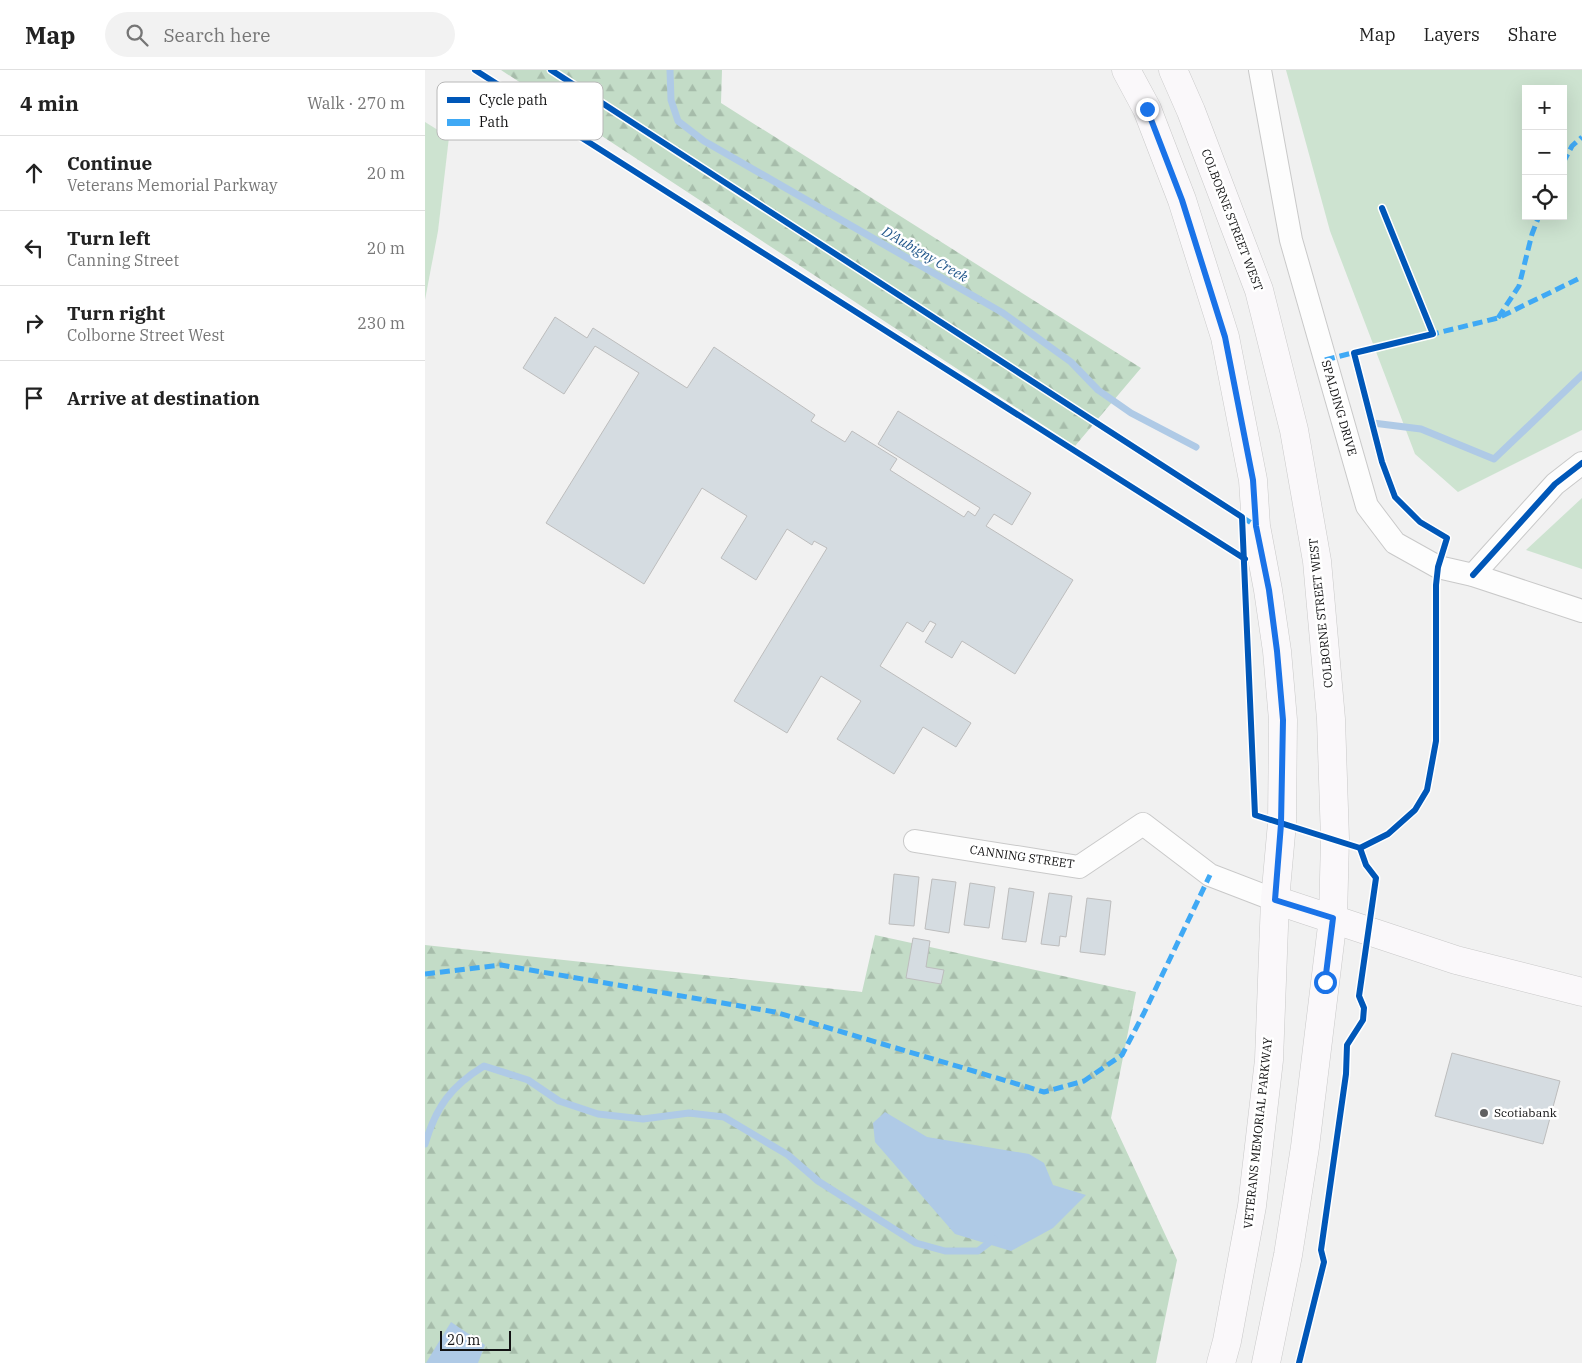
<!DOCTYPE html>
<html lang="en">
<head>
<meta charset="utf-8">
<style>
  :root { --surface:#fff; --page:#f2f2f2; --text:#222; --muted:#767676; --line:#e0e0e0 }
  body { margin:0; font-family:"IBM Plex Serif",serif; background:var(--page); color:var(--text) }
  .controls { position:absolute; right:15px; top:15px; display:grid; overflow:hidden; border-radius:0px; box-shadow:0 5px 20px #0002 }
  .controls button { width:45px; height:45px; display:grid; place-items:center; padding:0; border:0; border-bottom:1px solid var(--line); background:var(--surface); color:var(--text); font:25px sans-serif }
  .scale { position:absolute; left:15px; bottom:12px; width:71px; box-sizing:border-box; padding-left:5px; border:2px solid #121213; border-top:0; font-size:14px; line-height:18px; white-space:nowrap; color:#121213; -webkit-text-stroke:4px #fff; paint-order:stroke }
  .stop { position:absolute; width:15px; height:15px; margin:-11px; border:4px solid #1a73e8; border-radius:50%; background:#fff }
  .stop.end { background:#1a73e8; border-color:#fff; box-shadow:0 1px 5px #0008 }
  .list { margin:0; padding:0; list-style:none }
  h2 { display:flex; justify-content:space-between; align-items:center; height:65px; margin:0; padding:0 20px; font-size:21px }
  h2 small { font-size:16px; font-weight:400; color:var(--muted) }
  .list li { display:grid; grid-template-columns:32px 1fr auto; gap:15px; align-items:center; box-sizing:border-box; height:75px; padding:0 20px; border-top:1px solid var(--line) }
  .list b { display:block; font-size:19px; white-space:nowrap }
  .list p { margin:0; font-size:16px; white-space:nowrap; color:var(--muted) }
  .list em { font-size:16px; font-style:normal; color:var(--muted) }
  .icon { flex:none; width:28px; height:28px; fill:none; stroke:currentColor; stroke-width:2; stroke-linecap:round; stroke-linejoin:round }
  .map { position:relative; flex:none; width:1157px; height:1293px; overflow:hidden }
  header { display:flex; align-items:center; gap:30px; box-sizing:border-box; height:70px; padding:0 25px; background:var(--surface); border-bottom:1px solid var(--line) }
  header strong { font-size:24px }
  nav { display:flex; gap:28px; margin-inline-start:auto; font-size:18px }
  .search { width:350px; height:45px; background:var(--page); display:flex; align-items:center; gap:12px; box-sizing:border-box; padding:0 18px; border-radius:28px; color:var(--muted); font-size:19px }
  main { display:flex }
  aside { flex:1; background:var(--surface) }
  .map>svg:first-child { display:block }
  .forest { fill:url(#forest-firs) }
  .green { fill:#cde3d0; fill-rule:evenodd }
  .water { fill:#afcae6 }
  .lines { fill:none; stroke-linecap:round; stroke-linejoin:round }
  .stream { stroke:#afcae6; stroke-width:7 }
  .building { fill:#d5dce1; stroke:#bdbdbd }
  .street-casing { stroke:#c9c9c9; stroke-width:24 }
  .secondary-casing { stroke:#c9c9c9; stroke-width:29 }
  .street { stroke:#fdfdfd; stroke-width:22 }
  .secondary { stroke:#faf8fa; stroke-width:28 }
  .quiet { stroke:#3fa9f5; stroke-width:5; stroke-dasharray:10 5; stroke-linecap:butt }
  .cycleway-casing { stroke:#fff; stroke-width:9 }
  .cycleway { stroke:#0057b8; stroke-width:6 }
  .route { stroke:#1a73e8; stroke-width:6 }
  .poi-dot { fill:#606061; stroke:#fff; stroke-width:2 }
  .labels { text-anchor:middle; stroke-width:5; stroke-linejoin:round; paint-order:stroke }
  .street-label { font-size:12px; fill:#121213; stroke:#fff }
  .poi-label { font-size:12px; fill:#121213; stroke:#fff; text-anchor:start }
  .water-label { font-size:14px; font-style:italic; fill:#22578b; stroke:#fff }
  .key { fill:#fff; stroke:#b8b8b8; stroke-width:1 }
  .key-label { font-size:14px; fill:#121213 }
</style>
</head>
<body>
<header>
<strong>Map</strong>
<div class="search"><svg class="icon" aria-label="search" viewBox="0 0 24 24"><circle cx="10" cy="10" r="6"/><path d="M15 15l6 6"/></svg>Search here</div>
<nav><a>Map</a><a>Layers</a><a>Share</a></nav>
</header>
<main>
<aside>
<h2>4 min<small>Walk · 270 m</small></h2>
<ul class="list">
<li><svg class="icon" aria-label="ahead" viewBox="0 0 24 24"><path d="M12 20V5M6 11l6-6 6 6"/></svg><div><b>Continue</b><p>Veterans Memorial Parkway</p></div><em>20 m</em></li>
<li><svg class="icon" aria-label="left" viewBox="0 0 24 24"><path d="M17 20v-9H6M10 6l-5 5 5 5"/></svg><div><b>Turn left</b><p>Canning Street</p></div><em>20 m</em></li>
<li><svg class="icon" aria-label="right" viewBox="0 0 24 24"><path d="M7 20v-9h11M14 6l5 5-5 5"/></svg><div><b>Turn right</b><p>Colborne Street West</p></div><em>230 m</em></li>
<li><svg class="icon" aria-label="arrive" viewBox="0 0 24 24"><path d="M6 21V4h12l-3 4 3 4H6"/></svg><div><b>Arrive at destination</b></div></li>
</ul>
</aside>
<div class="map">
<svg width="1157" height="1293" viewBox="0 0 1157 1293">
  <defs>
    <pattern id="forest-firs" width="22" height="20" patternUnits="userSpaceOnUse" patternTransform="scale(1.25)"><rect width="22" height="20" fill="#c3dcc7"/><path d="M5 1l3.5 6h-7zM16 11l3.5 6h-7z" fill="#a6bcaa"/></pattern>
  </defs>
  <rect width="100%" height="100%" fill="#f1f1f1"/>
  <g class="forest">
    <path d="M76,0H297L296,33L716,298L650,376Z"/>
    <path d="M450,865L711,922L686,1048L752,1190L731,1293H0V875L437,922Z"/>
  </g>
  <g class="green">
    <path d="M861,0H1157V360L1033,422L990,384L905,161ZM1101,19H1138V146H1101Z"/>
    <path d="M0,52L24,67L13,161L0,230Z"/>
    <path d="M1157,428V499L1101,480Z"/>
  </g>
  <g class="water">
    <path d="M460,1042L502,1067L604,1084L619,1093L628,1115L661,1125L628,1158L586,1181L530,1164L450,1072L448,1053Z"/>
    <path d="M26,1252L60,1275L53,1293H1Z"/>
  </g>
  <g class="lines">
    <g class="stream">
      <path d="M245,0L246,30L253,51L279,71L578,243L646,292L673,320L706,343L771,377"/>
      <path d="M948,353L996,359L1069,389L1157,305"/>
      <path d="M0,1074C11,1037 26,1016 59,996L103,1010L134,1031L173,1044L218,1049L264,1043L299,1047L363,1085L393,1111L491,1173L520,1181H553L569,1169"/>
    </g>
  </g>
  <g class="building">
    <path d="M130,247L162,268L168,258L262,318L289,277L390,345L386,351L420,372L427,361L472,389L465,400L539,447L543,441L550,446L555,438L453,374L473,341L606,423L587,455L569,444L561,456L648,510L590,604L537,571L527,588L500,572L511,554L505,551L498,562L482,552L455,596L546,653L531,677L498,657L469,704L412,669L436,631L396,606L362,663L309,631L402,478L389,471L387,475L362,459L331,510L296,488L322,446L277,418L219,514L121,453L214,303L170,276L139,324L98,298Z"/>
    <path d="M469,804L494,807L489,856L464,854Z"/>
    <path d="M507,809L531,812L524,863L500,859Z"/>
    <path d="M545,813L570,817L564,858L539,855Z"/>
    <path d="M584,818L609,822L601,872L577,869Z"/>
    <path d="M624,823L647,826L641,867L635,866L634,876L616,874Z"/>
    <path d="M662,828L686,831L680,885L655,882Z"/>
    <path d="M488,868L505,871L501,897L519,900L516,914L481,908Z"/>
    <path d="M1027,983L1135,1011L1118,1074L1010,1046Z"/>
  </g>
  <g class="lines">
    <defs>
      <g id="street">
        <path d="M835,0L866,170L942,436L970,473L1013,497L1048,505L1157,541"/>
        <path d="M1048,505L1130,414L1157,393"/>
        <path d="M490,771L654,797L718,754L785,805L850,830"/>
      </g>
      <g id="secondary">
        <path d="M701,0L722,39L757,130L800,267L828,410L831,456L843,520L852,581L858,650L857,753L850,830L844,990L827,1136L802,1271L796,1293"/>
        <path d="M748,0L766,41L834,220L869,360L892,491L906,649L910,769L908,848L880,1077L863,1185L841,1293"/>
        <path d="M850,830L1031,890L1157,922"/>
      </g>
    </defs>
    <use href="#street" class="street-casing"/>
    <use href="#secondary" class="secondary-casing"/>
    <use href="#street" class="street"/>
    <use href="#secondary" class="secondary"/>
    <g class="quiet">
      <path d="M1138,93L1147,76L1157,67"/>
      <path d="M1073,248L1094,216L1107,164L1114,146"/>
      <path d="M1004,265L1073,248L1157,207"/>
      <path d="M900,290L931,282"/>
      <path d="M817,447L831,456"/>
      <path d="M0,904L76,895L350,942L619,1022L659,1011L697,985L719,943L785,805"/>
    </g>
    <defs>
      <g id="cycleway">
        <path d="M50,0L820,489"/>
        <path d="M126,0L817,447L830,745L935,778L963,764L990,740L1002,720L1011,671V515L1013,497L1022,468L995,452L970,427L957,392L929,283L1008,264L957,138"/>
        <path d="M1048,505L1130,414L1157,393"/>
        <path d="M874,1293L899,1192L896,1180L921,1004L922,975L938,950L939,938L934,926L951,808L941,795L935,778"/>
      </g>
    </defs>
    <use href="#cycleway" class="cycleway-casing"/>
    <use href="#cycleway" class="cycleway"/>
  </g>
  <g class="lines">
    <path class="route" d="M722,39L757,130L800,267L828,410L831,456L844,520L852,581L858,650L856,754L850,830L908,848L900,912"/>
  </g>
  <circle class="poi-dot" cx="1059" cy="1043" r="5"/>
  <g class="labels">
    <g class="street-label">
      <text transform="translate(807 150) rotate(69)" y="4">COLBORNE STREET WEST</text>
      <text transform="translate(914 338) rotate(74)" y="4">SPALDING DRIVE</text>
      <text transform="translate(896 543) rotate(-96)" y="4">COLBORNE STREET WEST</text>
      <text transform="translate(597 787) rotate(8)" y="4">CANNING STREET</text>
      <text transform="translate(833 1063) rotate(-84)" y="4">VETERANS MEMORIAL PARKWAY</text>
    </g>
    <g class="poi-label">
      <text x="1069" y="1047">Scotiabank</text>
    </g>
    <g class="water-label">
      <text transform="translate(500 184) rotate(30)" y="5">D'Aubigny Creek</text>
    </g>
  </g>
  <rect x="12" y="12" width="166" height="58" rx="8" class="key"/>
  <rect x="22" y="27" width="23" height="6" fill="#0057b8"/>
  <rect x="22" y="49" width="23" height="7" fill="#3fa9f5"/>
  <g class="key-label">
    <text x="54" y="35">Cycle path</text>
    <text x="54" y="57">Path</text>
  </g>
</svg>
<div class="controls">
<button>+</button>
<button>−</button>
<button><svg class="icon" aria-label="locate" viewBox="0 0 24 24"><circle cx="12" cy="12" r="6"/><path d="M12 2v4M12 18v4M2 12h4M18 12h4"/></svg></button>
</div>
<div class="scale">20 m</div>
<div class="stop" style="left:900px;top:912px"></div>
<div class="stop end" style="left:722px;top:39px"></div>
</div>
</main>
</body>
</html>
